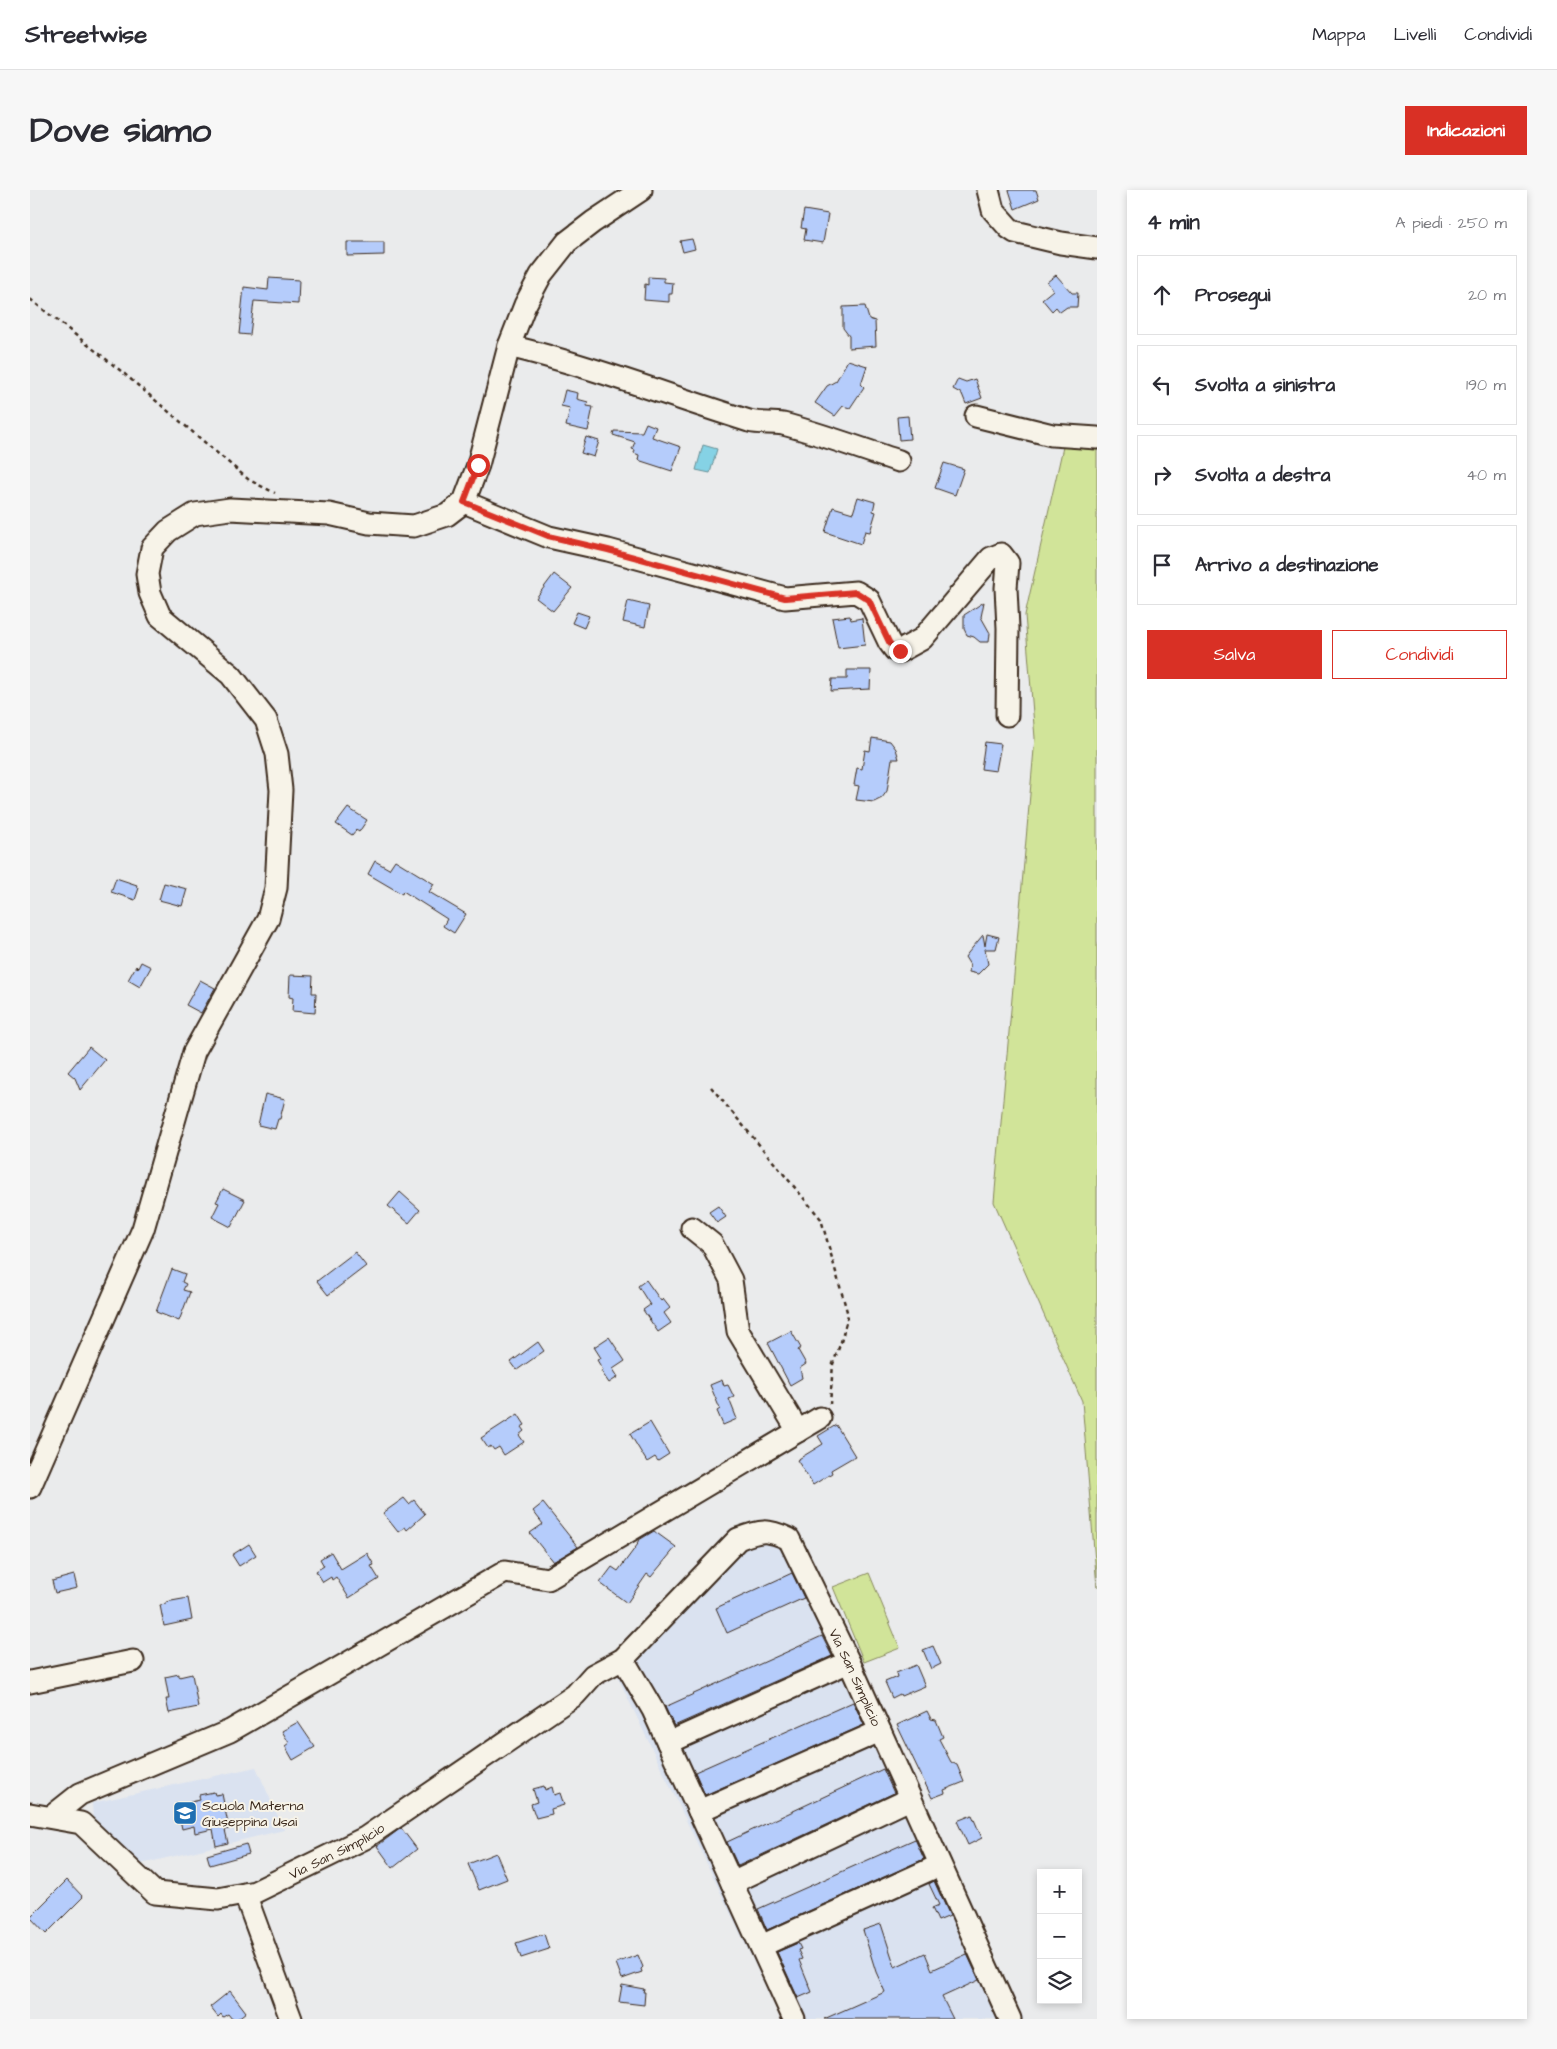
<!DOCTYPE html>
<html lang="it">
<head>
<meta charset="utf-8">
<style>
  :root { --surface:#fff; --page:#f7f7f7; --text:#2b2b33; --muted:#7c7c81; --line:#e1e1e2; --accent:#d93025 }
  body { margin:0; font-family:"Architects Daughter",sans-serif; background:var(--page); color:var(--text) }
  .controls { position:absolute; right:15px; bottom:15px; display:grid; overflow:hidden; border-radius:0px; box-shadow:0 2px 8px #0003 }
  .controls button { width:45px; height:45px; display:grid; place-items:center; padding:0; border:0; border-bottom:1px solid var(--line); background:var(--surface); color:var(--text); font:25px sans-serif }
  .stop { position:absolute; width:15px; height:15px; margin:-11px; border:4px solid #d93025; border-radius:50%; background:#fff }
  .stop.end { background:#d93025; border-color:#fff; box-shadow:0 1px 5px #0008 }
  .list { margin:0; padding:0; list-style:none }
  h2 { display:flex; justify-content:space-between; align-items:center; height:65px; margin:0; padding:0 20px; font-size:21px }
  h2 small { font-size:16px; font-weight:400; color:var(--muted) }
  .list li { display:grid; grid-template-columns:32px 1fr auto; gap:15px; align-items:center; box-sizing:border-box; height:80px; margin:0 10px 10px; padding:0 10px; border:1px solid var(--line); border-radius:0px }
  .list b { display:block; font-size:19px; white-space:nowrap }
  .list em { font-size:16px; font-style:normal; color:var(--muted) }
  .actions { display:flex; gap:10px; padding:15px 20px }
  .actions a { flex:1; padding:11px 0; border:1px solid var(--accent); border-radius:0px; text-align:center; font-size:18px; color:var(--accent) }
  .actions .main { background:var(--accent); color:#fff }
  .icon { flex:none; width:28px; height:28px; fill:none; stroke:currentColor; stroke-width:2; stroke-linecap:round; stroke-linejoin:round }
  .map { position:relative; flex:none; width:1067px; height:1829px; overflow:hidden; border-radius:0px }
  header { display:flex; align-items:center; gap:30px; box-sizing:border-box; height:70px; padding:0 25px; background:var(--surface); border-bottom:1px solid var(--line) }
  header strong { font-size:24px }
  nav { display:flex; gap:28px; margin-inline-start:auto; font-size:18px }
  .intro { display:flex; align-items:center; justify-content:space-between; box-sizing:border-box; height:120px; padding:0 30px }
  h1 { margin:0; font-size:35px }
  .button { padding:12px 22px; border-radius:0px; background:var(--accent); color:#fff; font-size:18px; font-weight:700 }
  main { display:flex; gap:30px; padding:0 30px }
  aside { flex:1; background:var(--surface); border-radius:0px; box-shadow:0 2px 8px #0003 }
  .map>svg:first-child { display:block }
  .built { fill:#dae2f0 }
  .green { fill:#d1e499; stroke:#86875c }
  .water { fill:#85d2e5; stroke:#678f95 }
  .building { fill:#b5ccfb; stroke:#3b2a1e }
  .lines { fill:none; stroke-linecap:round; stroke-linejoin:round }
  .minor-casing { stroke:#3b2a1e; stroke-width:25 }
  .path { stroke:#3b2a1e; stroke-width:2.5; stroke-dasharray:4 4; stroke-linecap:butt }
  .minor { stroke:#f7f3e8; stroke-width:21 }
  .route { stroke:#d93025; stroke-width:6 }
  .labels { text-anchor:middle; stroke-width:4; stroke-linejoin:round; paint-order:stroke }
  .street-label { font-size:14px; fill:#3b2a1e; stroke:#f7f3e8 }
  .poi-label { font-size:14px; fill:#3b2a1e; stroke:#f7f3e8; text-anchor:start }
</style>
</head>
<body>
<header>
<strong>Streetwise</strong>
<nav><a>Mappa</a><a>Livelli</a><a>Condividi</a></nav>
</header>
<div class="intro"><h1>Dove siamo</h1><a class="button">Indicazioni</a></div>
<main>
<div class="map">
<svg width="1067" height="1829" viewBox="0 0 1067 1829">
  <rect width="100%" height="100%" fill="#eaebec"/>
  <filter id="ink" filterUnits="userSpaceOnUse"><feTurbulence type="fractalNoise" baseFrequency=".02" numOctaves="2"/><feDisplacementMap in="SourceGraphic" scale="10" xChannelSelector="R" yChannelSelector="G"/><feConvolveMatrix kernelMatrix="1 2 1 2 8 2 1 2 1" color-interpolation-filters="sRGB"/></filter>
  <g filter="url(#ink)">
    <g class="built">
      <path d="M726,1338L774,1365L994,1829H751L583,1477Z"/>
      <path d="M226,1577L254,1640L107,1675L63,1632L62,1613Z"/>
    </g>
    <g class="green">
      <path d="M1033,257L1067,258V1397L1052,1211L964,1012L1005,548L995,425Z"/>
      <path d="M839,1383L870,1458L834,1472L803,1397Z"/>
    </g>
    <path class="water" d="M673,255L687,259L680,283L666,280Z"/>
    <g class="building">
      <path d="M979,0H1006L1009,9L985,19Z"/>
      <path d="M774,20L798,24L793,53L774,50L776,39L771,38Z"/>
      <path d="M662,49L665,59L653,62L650,51Z"/>
      <path d="M317,52H354V65L317,66Z"/>
      <path d="M1026,85L1042,103H1048L1047,117H1037L1030,122L1026,117L1022,121L1012,109L1023,100L1017,92Z"/>
      <path d="M618,87L634,88V92L643,93L642,104H639V112L614,110L615,94L618,95Z"/>
      <path d="M239,88L269,90L268,114L224,111L220,145L209,144L214,97L238,100Z"/>
      <path d="M835,116L839,129L845,131L846,156L819,158V146L813,138V117Z"/>
      <path d="M818,170L837,176L831,194L834,197L820,218L813,216L805,226L785,213L797,196L806,191Z"/>
      <path d="M928,189L936,192L945,189L952,208L936,214L932,204L923,199Z"/>
      <path d="M535,200L548,203L547,209L558,212L557,216L563,217L558,241L536,236L540,218L531,216Z"/>
      <path d="M878,226L880,249L869,250L867,227Z"/>
      <path d="M616,233L626,237L622,247L651,257L642,281L608,270L609,265L604,263L605,260L602,259L605,252L583,245L584,241L612,242Z"/>
      <path d="M556,247L569,251L564,267L551,263Z"/>
      <path d="M914,273L934,279L925,305L905,298Z"/>
      <path d="M828,307L845,312L843,321L846,322L840,342L835,341L831,354L795,342L803,317L823,323Z"/>
      <path d="M524,384L542,398L523,421L506,408Z"/>
      <path d="M598,411L619,416L615,437L593,432Z"/>
      <path d="M954,412L951,427L960,443L959,452H950L944,447L937,445L934,439V425Z"/>
      <path d="M547,422L559,426L554,438L542,433Z"/>
      <path d="M820,426L821,430L832,428L835,455L808,458L802,428Z"/>
      <path d="M817,480H841L840,499L801,501L802,489H817Z"/>
      <path d="M842,548L860,551L866,559L869,569H862L857,601L852,608L844,612L826,610L829,596L824,595L827,578L832,579L835,560L840,561Z"/>
      <path d="M955,552L971,554L966,581L951,579Z"/>
      <path d="M318,618L337,630L329,642L326,640L322,645L306,634Z"/>
      <path d="M365,670L404,694L399,702L436,724L424,743L413,736L417,729L373,701L372,704L338,684L345,671L359,679Z"/>
      <path d="M86,688L107,695L106,697L109,698L105,710L81,702Z"/>
      <path d="M134,693L157,699L152,716L129,710Z"/>
      <path d="M957,744L969,747L966,759H955L958,774L948,784L939,782L940,775L935,767L938,763L953,745L955,756Z"/>
      <path d="M111,772L121,777L110,797L98,790L106,776L108,778Z"/>
      <path d="M260,785L283,786L282,803H286L285,823L262,821L263,808L259,807Z"/>
      <path d="M170,790L185,798L171,823L156,815Z"/>
      <path d="M59,857L75,870L50,900L45,888L38,882Z"/>
      <path d="M235,904L255,909L250,929H248L245,939L228,935Z"/>
      <path d="M193,999L215,1010L201,1037L182,1027L189,1013L186,1012Z"/>
      <path d="M370,1002L390,1020L379,1033L358,1016Z"/>
      <path d="M688,1016L696,1027L687,1033L679,1022Z"/>
      <path d="M325,1062L336,1076L298,1105L287,1091Z"/>
      <path d="M142,1079L155,1084L152,1092L156,1094L153,1100L160,1102L149,1131L126,1122Z"/>
      <path d="M616,1090L631,1111L633,1109L640,1118L634,1123L641,1133L628,1142L613,1120L620,1115L608,1096Z"/>
      <path d="M761,1141L771,1158L768,1160L776,1174L770,1178L772,1188L760,1195L738,1153Z"/>
      <path d="M579,1147L595,1171L583,1179L588,1187L579,1193L571,1181L573,1180L567,1170L571,1168L564,1157Z"/>
      <path d="M508,1152L514,1161L487,1180L481,1172Z"/>
      <path d="M692,1190L694,1196L698,1195L704,1207L699,1209L707,1229L693,1235L687,1221L690,1219L680,1195Z"/>
      <path d="M488,1224L495,1235L491,1237L494,1241L489,1245L494,1252L474,1265L469,1257L464,1260L461,1256L458,1258L451,1248Z"/>
      <path d="M620,1232L639,1264L628,1271L625,1267L617,1272L600,1244Z"/>
      <path d="M806,1235L825,1266L801,1280L802,1283L783,1295L767,1270L793,1254L788,1246Z"/>
      <path d="M374,1308L379,1314L384,1310L395,1324L377,1340L375,1337L368,1342L353,1323Z"/>
      <path d="M513,1313L548,1357L523,1372L500,1343L513,1334L503,1321Z"/>
      <path d="M624,1341L646,1357L621,1387L617,1384L597,1413L570,1393L582,1377L588,1381L608,1354L607,1353L609,1350Z"/>
      <path d="M219,1354L226,1365L209,1376L202,1365Z"/>
      <path d="M301,1362L311,1379L337,1363L344,1375L341,1376L349,1389L319,1408L306,1387L302,1390L301,1387L293,1392L286,1381L294,1376L290,1369Z"/>
      <path d="M762,1383L774,1408L697,1443L686,1418Z"/>
      <path d="M44,1385L47,1398L25,1403L22,1391Z"/>
      <path d="M158,1408L162,1430L134,1436L130,1415L136,1414V1412Z"/>
      <path d="M792,1446L802,1466L644,1536L635,1517Z"/>
      <path d="M903,1456L911,1474L901,1479L893,1460Z"/>
      <path d="M886,1475L895,1496L871,1506L870,1504L862,1508L855,1492L867,1487L866,1483Z"/>
      <path d="M149,1484V1487L162,1484L168,1517L139,1523L136,1509H139L135,1487Z"/>
      <path d="M823,1512L834,1535L675,1605L665,1582Z"/>
      <path d="M897,1521L901,1529L906,1530L913,1547L909,1549L921,1572L927,1575L934,1592L914,1600L915,1603L902,1608L867,1535Z"/>
      <path d="M268,1532L285,1557L263,1570L255,1556L259,1553L252,1541Z"/>
      <path d="M853,1579L864,1603L708,1676L697,1652Z"/>
      <path d="M514,1596L515,1600L522,1597L524,1605L530,1603L534,1615L521,1619L522,1624L506,1628L501,1614L507,1612L503,1599Z"/>
      <path d="M184,1602L185,1605L192,1604L199,1639L195,1640L198,1653L186,1656L183,1639L165,1643L164,1636L152,1639L147,1615L170,1610L169,1605Z"/>
      <path d="M942,1625L952,1648L938,1655L927,1631Z"/>
      <path d="M371,1638L387,1659L363,1678L347,1656Z"/>
      <path d="M885,1649L894,1669L737,1740L728,1719Z"/>
      <path d="M216,1654L219,1664L180,1675L177,1665Z"/>
      <path d="M466,1663L477,1689L449,1700L438,1674Z"/>
      <path d="M37,1690L53,1707L16,1744L0,1727Z"/>
      <path d="M904,1691L920,1726L908,1731L902,1718L909,1715L899,1694Z"/>
      <path d="M851,1734L865,1777L895,1763L902,1780L937,1764L949,1790L912,1807L923,1829H794L855,1802L846,1782L833,1740Z"/>
      <path d="M514,1744L519,1759L491,1768L486,1753Z"/>
      <path d="M768,1753L771,1759L768,1760L772,1769L769,1770L782,1802L768,1808L747,1762Z"/>
      <path d="M608,1765L613,1777L611,1779L612,1782L592,1789L586,1773Z"/>
      <path d="M592,1795L614,1799L613,1802H615L614,1815L589,1812Z"/>
      <path d="M200,1801L216,1822L207,1829H202L198,1824L193,1827L191,1824L188,1827L180,1817Z"/>
    </g>
    <g class="lines">
      <defs>
        <g id="minor">
          <path d="M958,0L963,20L979,38L985,42L1031,53L1067,58"/>
          <path d="M479,156C561,176 639,206 719,231C730,234 742,232 753,234C792,244 831,259 869,271"/>
          <path d="M946,226L1022,245L1067,248"/>
          <path d="M434,312L519,347L578,360L755,408L826,402L839,410L859,452L865,460L870,461L892,449L961,368L971,364L978,373L976,398L978,438L977,525"/>
          <path d="M662,1038L682,1054L701,1090L708,1141L768,1241"/>
          <path d="M0,1297L113,1039L164,862L238,729L246,698L251,600L247,564L236,530L201,485L130,426L120,403L117,384L122,358L138,341L165,324L200,319L299,324L339,333L384,336L417,325L434,312L448,275L479,156L495,115L511,85L537,52L563,32L611,0"/>
          <path d="M593,1469L623,1520L764,1829"/>
          <path d="M0,1492L103,1471"/>
          <path d="M638,1553L819,1472"/>
          <path d="M669,1621L850,1541"/>
          <path id="s1" d="M0,1624L51,1633L125,1703L188,1709L225,1702L335,1648L545,1505L563,1485L593,1469L708,1349C731,1340 737,1339 759,1349L819,1472L980,1829"/>
          <path d="M21,1627L50,1604L200,1541L475,1382L518,1389L790,1228"/>
          <path d="M702,1693L880,1609"/>
          <path d="M215,1704L261,1829"/>
          <path d="M731,1756L910,1675"/>
        </g>
      </defs>
      <use href="#minor" class="minor-casing"/>
      <g class="path">
        <path d="M0,109L91,181L219,290L245,303"/>
        <path d="M681,897L791,1029L818,1125L811,1152L803,1174L800,1214"/>
      </g>
      <use href="#minor" class="minor"/>
    </g>
  </g>
  <g class="lines" filter="url(#ink)">
    <path class="route" d="M448,275L434,312L518,346L578,360L755,408L826,402L839,410L859,452L865,460L870,461"/>
  </g>
  <defs>
    <symbol id="school-square" viewBox="-11 -11 22 22"><rect x="-9" y="-9" width="18" height="18" rx="4" fill="#1f6fb2" stroke="#f7f3e8"/><path d="M0-5L7-2L0 1L-7-2ZM-4 1L0 2.5L4 1V4Q0 6-4 4Z" fill="#fff"/></symbol>
  </defs>
  <g fill-rule="evenodd">
    <use href="#school-square" x="141" y="1609" width="28" height="28"/>
  </g>
  <g class="labels">
    <g class="street-label">
      <text dy="5" stroke="none"><textPath href="#s1" startOffset="1065">Via San Simplicio</textPath></text>
      <text dy="5" stroke="none"><textPath href="#s1" startOffset="346">Via San Simplicio</textPath></text>
    </g>
    <g class="poi-label">
      <text x="172" y="1620">Scuola Materna<tspan x="172" dy="16">Giuseppina Usai</tspan></text>
    </g>
  </g>
</svg>
<div class="controls">
<button>+</button>
<button>−</button>
<button><svg class="icon" aria-label="layers" viewBox="0 0 24 24"><path d="M12 4l9 5-9 5-9-5zM3 14l9 5 9-5"/></svg></button>
</div>
<div class="stop" style="left:448px;top:275px"></div>
<div class="stop end" style="left:870px;top:461px"></div>
</div>
<aside>
<h2>4 min<small>A piedi · 250 m</small></h2>
<ul class="list">
<li><svg class="icon" aria-label="ahead" viewBox="0 0 24 24"><path d="M12 20V5M6 11l6-6 6 6"/></svg><div><b>Prosegui</b></div><em>20 m</em></li>
<li><svg class="icon" aria-label="left" viewBox="0 0 24 24"><path d="M17 20v-9H6M10 6l-5 5 5 5"/></svg><div><b>Svolta a sinistra</b></div><em>190 m</em></li>
<li><svg class="icon" aria-label="right" viewBox="0 0 24 24"><path d="M7 20v-9h11M14 6l5 5-5 5"/></svg><div><b>Svolta a destra</b></div><em>40 m</em></li>
<li><svg class="icon" aria-label="arrive" viewBox="0 0 24 24"><path d="M6 21V4h12l-3 4 3 4H6"/></svg><div><b>Arrivo a destinazione</b></div></li>
</ul>
<div class="actions"><a class="main">Salva</a><a>Condividi</a></div>
</aside>
</main>
</body>
</html>
